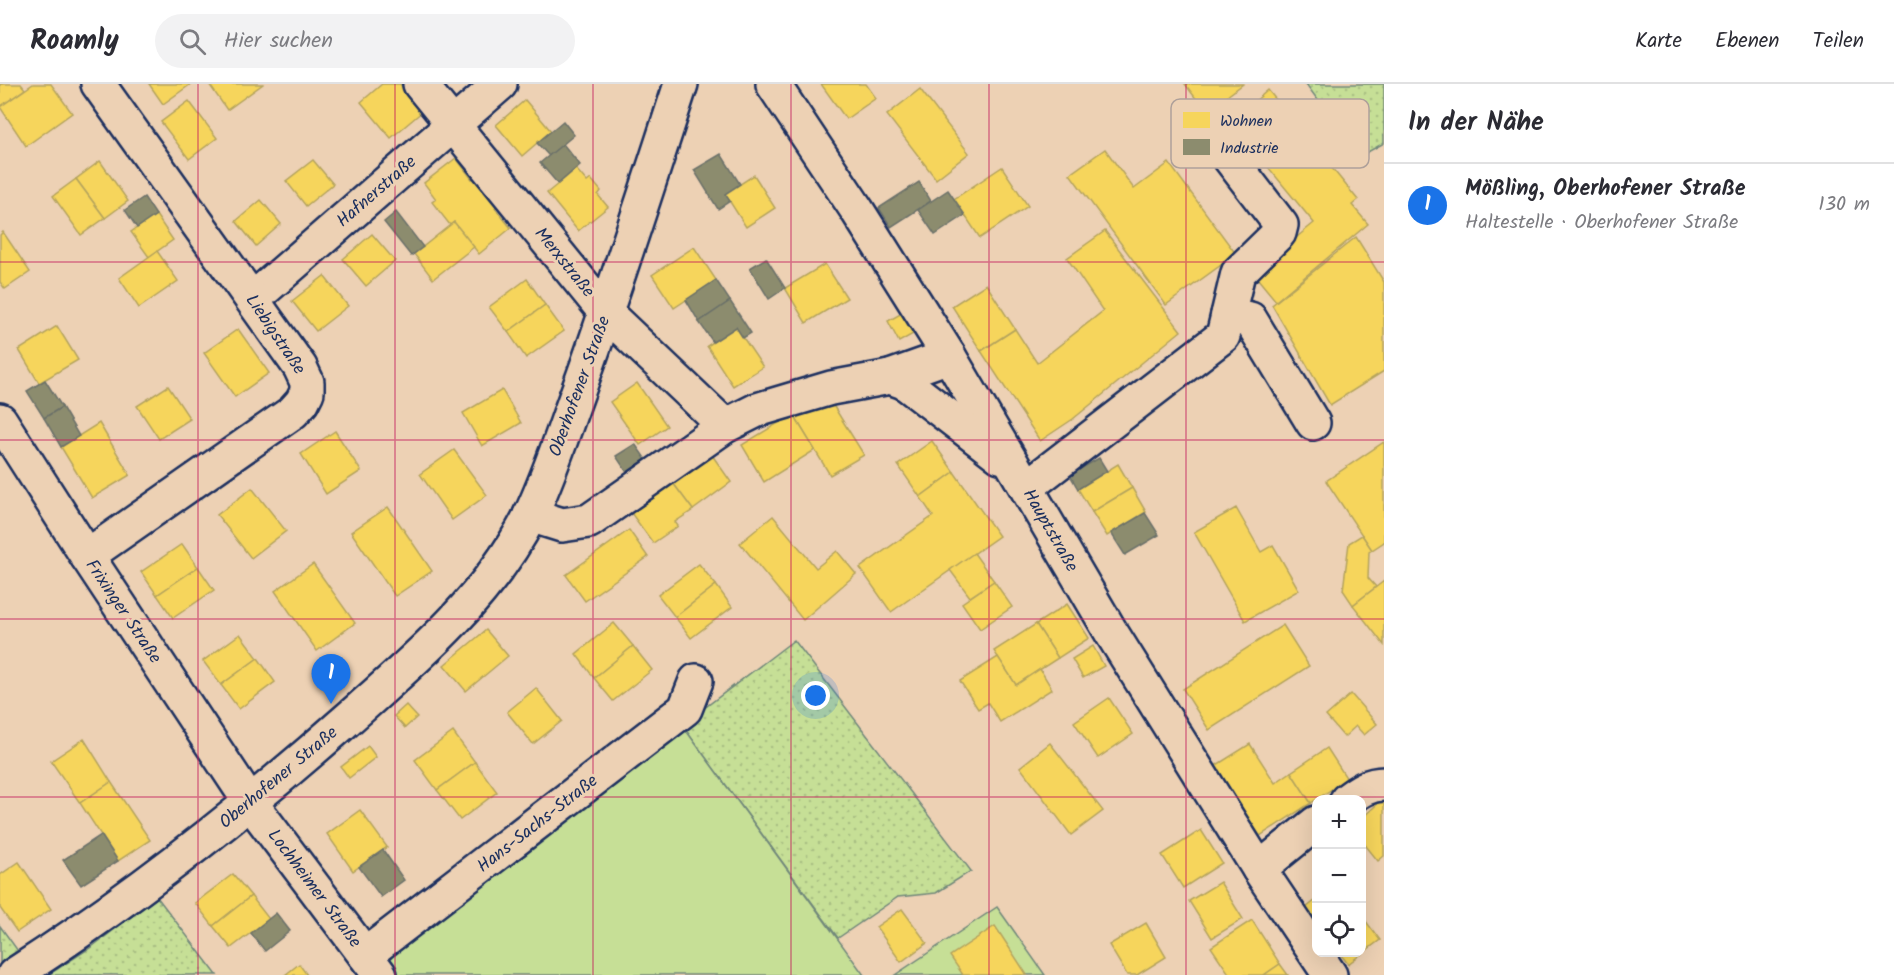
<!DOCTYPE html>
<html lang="de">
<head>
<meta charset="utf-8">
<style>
  :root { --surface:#fff; --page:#f2f2f3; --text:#2b2b33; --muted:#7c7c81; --line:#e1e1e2; --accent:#1a73e8 }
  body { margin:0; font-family:Kalam,sans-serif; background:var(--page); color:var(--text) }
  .controls { position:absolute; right:18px; bottom:18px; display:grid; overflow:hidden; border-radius:12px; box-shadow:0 6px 24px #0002 }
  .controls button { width:54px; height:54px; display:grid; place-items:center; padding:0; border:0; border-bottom:2px solid var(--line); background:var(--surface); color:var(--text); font:30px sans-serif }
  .you { position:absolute; left:816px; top:612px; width:21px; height:21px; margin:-15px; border:4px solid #fff; border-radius:50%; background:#1a73e8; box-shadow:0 0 0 9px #1a73e833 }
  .badge { display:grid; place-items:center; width:39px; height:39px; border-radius:50%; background:var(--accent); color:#fff; font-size:20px; font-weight:700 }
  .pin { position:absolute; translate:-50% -50px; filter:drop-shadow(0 2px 3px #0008) }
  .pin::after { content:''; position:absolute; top:32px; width:21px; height:18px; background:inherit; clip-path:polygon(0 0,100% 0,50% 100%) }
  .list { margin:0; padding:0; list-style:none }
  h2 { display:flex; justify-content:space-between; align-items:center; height:78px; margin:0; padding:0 24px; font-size:26px }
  h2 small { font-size:20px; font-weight:400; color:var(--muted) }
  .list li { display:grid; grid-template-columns:39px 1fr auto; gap:18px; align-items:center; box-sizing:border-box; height:84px; padding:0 24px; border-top:2px solid var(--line) }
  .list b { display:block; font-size:22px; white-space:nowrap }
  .list p { margin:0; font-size:20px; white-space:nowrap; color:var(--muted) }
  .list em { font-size:20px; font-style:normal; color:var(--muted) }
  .icon { flex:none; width:33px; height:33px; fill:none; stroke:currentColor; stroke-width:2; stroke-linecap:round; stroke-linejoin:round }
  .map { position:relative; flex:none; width:1384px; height:891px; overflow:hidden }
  header { display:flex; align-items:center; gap:36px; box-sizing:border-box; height:84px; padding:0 30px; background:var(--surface); border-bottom:2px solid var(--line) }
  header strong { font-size:28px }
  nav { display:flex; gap:33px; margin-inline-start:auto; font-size:21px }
  .search { width:420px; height:54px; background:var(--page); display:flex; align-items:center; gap:15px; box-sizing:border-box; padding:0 21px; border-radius:33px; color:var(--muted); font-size:22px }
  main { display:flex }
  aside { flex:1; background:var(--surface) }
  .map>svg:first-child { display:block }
  .grass { fill:url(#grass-dots); stroke:#70877a; stroke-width:1.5 }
  .garden { fill:#c6df96; stroke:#70877a; stroke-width:1.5 }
  .homes { fill:#f6d55c; stroke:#b4a35d; stroke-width:1.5 }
  .industry { fill:#8c8c6e; stroke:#6a7069; stroke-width:1.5 }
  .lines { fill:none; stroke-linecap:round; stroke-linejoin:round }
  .minor-casing { stroke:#1b2f5e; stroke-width:38 }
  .minor { stroke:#edd1b4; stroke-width:33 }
  .grid { fill:none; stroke:#c2185b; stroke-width:1.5; stroke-opacity:0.55 }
  .labels { text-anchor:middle; stroke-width:6; stroke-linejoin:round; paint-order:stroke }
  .street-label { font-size:18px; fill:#1b2f5e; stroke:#edd1b4 }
  .key { fill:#edd1b4; stroke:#aea09a; stroke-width:1.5 }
  .key-label { font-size:16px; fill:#1b2f5e }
</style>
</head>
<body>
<header>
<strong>Roamly</strong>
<div class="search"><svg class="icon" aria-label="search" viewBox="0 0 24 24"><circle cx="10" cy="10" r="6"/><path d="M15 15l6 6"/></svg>Hier suchen</div>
<nav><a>Karte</a><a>Ebenen</a><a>Teilen</a></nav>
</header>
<main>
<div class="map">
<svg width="1384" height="891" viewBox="0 0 1384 891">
  <defs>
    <pattern id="grass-dots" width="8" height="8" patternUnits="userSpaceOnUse" patternTransform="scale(1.5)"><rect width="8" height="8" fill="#c6df96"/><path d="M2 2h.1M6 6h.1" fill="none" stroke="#aac084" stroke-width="1.8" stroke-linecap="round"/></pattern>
  </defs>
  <rect width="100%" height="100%" fill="#edd1b4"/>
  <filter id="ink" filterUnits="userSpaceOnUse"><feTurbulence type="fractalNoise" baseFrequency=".0167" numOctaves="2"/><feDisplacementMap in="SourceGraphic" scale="12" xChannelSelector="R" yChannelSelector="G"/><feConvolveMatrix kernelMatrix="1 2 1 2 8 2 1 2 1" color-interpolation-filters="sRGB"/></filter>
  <g filter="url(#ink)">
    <g class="grass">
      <path d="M1306,0H1384V59L1355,75L1337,42Z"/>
      <path d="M794,556L971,787L936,809L898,813L838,854L682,641Z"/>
      <path d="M157,813L217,891H48L93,862Z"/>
      <path d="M0,842L18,867L0,879Z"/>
    </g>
    <g class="garden">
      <path d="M682,641L864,891H396L383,873Z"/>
      <path d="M997,823L1045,891H895Z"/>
    </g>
    <g class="homes">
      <path d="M0,0H21L25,5L0,23Z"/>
      <path d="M33,0H51L72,29L26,62L0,23Z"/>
      <path d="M149,0H191L163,20Z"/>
      <path d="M209,0H263L227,26Z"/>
      <path d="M382,0H400L423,27L391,54L361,18Z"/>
      <path d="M821,0H866L876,14L846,35Z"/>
      <path d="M1185,0H1243L1206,28Z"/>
      <path d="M920,5L969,69L936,95L887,31Z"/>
      <path d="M1268,6L1358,116L1352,121L1368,140L1276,217L1253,189L1314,139L1231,38Z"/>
      <path d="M525,16L551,47L522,72L496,41Z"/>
      <path d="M189,17L217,54L189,75L161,38Z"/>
      <path d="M1105,65L1134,105L1169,79L1236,170L1166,221L1070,90Z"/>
      <path d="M456,74L472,95L475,92L498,121L495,124L511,144L479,170L454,138L450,141L432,118L436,115L424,99Z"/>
      <path d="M313,76L333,100L306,122L286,97Z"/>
      <path d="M100,77L128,117L105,134L76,95Z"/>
      <path d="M1002,83L1028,122L980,154L954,115Z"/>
      <path d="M576,85L587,98L591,95L601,107L598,111L608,123L578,147L547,109Z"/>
      <path d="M754,91L775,124L746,143L725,110Z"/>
      <path d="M76,95L105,134L81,151L53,112Z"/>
      <path d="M261,116L281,140L256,162L236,137Z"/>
      <path d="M156,131L173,156L149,173L131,148Z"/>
      <path d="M454,138L474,163L433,195L414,170Z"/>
      <path d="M1105,147L1181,247L1073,335L1040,357L981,267L1015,245L1037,279L1103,227L1067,174Z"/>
      <path d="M3,148L30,188L5,205L0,198V151Z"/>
      <path d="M372,150L395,177L366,202L343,175Z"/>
      <path d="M1356,153L1384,198V287L1330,321L1272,221Z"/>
      <path d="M694,163L716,196L674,224L652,191Z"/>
      <path d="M157,167L178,197L139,224L119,194Z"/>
      <path d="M825,180L847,214L806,239L785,204Z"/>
      <path d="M324,192L348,222L316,247L292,217Z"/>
      <path d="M527,195L545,221L508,248L489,223Z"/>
      <path d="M986,200L1015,245L981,267L952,222Z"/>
      <path d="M545,221L564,247L526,274L508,248Z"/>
      <path d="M902,229L913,250L899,258L888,237Z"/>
      <path d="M57,242L78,276L39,299L19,266Z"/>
      <path d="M736,243L763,283L733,302L707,262Z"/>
      <path d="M238,245L269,289L235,313L204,269Z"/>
      <path d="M637,299L667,342L640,361L610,318Z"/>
      <path d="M168,302L190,335L159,355L137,322Z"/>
      <path d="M502,306L521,339L482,362L463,329Z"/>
      <path d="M826,310L864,371L830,391L793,330Z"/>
      <path d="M793,330L815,366L764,398L742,361Z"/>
      <path d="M99,339L130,391L92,414L61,363Z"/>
      <path d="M335,347L361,387L326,410L301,370Z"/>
      <path d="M932,357L954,388L920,413L898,381Z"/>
      <path d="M1384,358V458L1372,466L1326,397Z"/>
      <path d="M454,366L487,411L452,436L420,390Z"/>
      <path d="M712,371L731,398L693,426L673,399Z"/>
      <path d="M1118,380L1132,404L1092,428L1078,405Z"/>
      <path d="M954,388L999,452L891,528L860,484L933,432L920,413Z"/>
      <path d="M673,399L693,426L675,438L678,442L653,459L631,429Z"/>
      <path d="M252,404L286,447L251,474L217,431Z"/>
      <path d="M1132,404L1146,428L1107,452L1092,428Z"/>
      <path d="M388,423L432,487L395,512L351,448Z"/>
      <path d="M1236,424L1261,468L1273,461L1299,506L1245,537L1194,448Z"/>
      <path d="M773,432L816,484L837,467L856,490L803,536L740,459Z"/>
      <path d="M629,446L648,473L585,517L566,491Z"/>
      <path d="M1362,451L1372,466L1369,468L1368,494L1376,503L1353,521L1343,506L1349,459Z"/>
      <path d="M182,460L198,483L157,511L141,488Z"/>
      <path d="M974,469L994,497L970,513L950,486Z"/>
      <path d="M313,480L355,539L317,567L275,507Z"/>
      <path d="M699,480L716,501L675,533L658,511Z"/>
      <path d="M198,483L214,506L173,534L157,511Z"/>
      <path d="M994,497L1012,523L980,545L962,519Z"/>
      <path d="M1384,497V561L1353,521Z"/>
      <path d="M716,501L732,523L691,554L675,533Z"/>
      <path d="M1067,520L1089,554L1058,574L1036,540Z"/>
      <path d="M614,539L633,562L594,594L576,570Z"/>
      <path d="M1036,540L1058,574L1016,601L994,567Z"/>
      <path d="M1283,541L1309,582L1209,646L1183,605Z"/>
      <path d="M486,546L508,572L466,607L444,581Z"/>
      <path d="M240,550L258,574L221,601L203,577Z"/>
      <path d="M633,562L652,586L613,617L594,594Z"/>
      <path d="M1093,562L1104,582L1083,594L1072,575Z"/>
      <path d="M998,573L1016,601L1040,585L1052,605L1000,638L988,619L978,625L960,597Z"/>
      <path d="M258,574L275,598L239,625L221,601Z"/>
      <path d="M536,604L562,637L533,660L507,628Z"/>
      <path d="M1351,610L1377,640L1364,651L1356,642L1344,653L1326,632Z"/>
      <path d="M1109,614L1133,650L1098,674L1074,638Z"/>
      <path d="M406,621L417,633L405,644L394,632Z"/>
      <path d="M453,648L475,678L437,706L415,676Z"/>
      <path d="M84,655L111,698L80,719L51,677Z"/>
      <path d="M1050,659L1103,727L1071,751L1020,683Z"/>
      <path d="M1250,660L1275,699L1291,688L1311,719L1260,752L1215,682Z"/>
      <path d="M368,662L376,673L349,694L341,683Z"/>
      <path d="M1327,664L1347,695L1311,719L1291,688Z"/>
      <path d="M475,678L497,708L460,736L437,706Z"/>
      <path d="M111,698L150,756L118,777L80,719Z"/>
      <path d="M1384,714V772L1378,777L1362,757V734Z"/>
      <path d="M360,726L387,763L353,787L327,750Z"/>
      <path d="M1201,746L1222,779L1183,804L1162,771Z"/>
      <path d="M19,778L51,825L17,848L0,824V791Z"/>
      <path d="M233,790L251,812L213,842L195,819Z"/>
      <path d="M1220,798L1243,835L1212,854L1189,817Z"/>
      <path d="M251,812L269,835L231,864L213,842Z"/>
      <path d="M1316,816V838L1306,824Z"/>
      <path d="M902,825L927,859L901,878L876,843Z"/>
      <path d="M1362,832L1380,856L1348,880L1339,868H1362Z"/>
      <path d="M1252,836L1280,880L1264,891H1230L1211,863Z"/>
      <path d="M1146,839L1166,873L1137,891H1127L1109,861Z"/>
      <path d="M995,842L1027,891H963L950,872Z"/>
      <path d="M299,880L307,891H285Z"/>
      <path d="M1280,880L1288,891H1264Z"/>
    </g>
    <g class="industry">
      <path d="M563,37L574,51L549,72L537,59Z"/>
      <path d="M563,60L580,81L558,100L540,79Z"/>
      <path d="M721,70L740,100L725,110L730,117L718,125L694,86Z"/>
      <path d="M919,98L931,117L891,143L879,124Z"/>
      <path d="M948,106L965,131L935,151L918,126Z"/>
      <path d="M144,113L156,131L137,144L125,126Z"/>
      <path d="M396,128L423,163L411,172L384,138Z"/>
      <path d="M766,174L785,204L769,215L750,184Z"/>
      <path d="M716,196L730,217L699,238L686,216Z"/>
      <path d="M730,217L751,249L743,254L736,243L713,258L699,238Z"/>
      <path d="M45,296L62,323L44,334L27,307Z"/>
      <path d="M62,323L79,352L61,363L44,334Z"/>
      <path d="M635,360L647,377L628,390L616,372Z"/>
      <path d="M1099,374L1107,387L1078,405L1070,391Z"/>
      <path d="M1145,429L1159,451L1125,471L1111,449Z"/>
      <path d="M101,751L118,777L81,801L63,776Z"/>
      <path d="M383,766L404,796L381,813L359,783Z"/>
      <path d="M276,829L290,847L265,867L251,849Z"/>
    </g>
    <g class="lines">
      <defs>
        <g id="minor">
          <path d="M420,0L606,229L725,342"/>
          <path d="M773,0L857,126L949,272L1111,548L1259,785L1330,891"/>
          <path d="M253,215L500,0"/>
          <path d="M1228,231L1250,235L1313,339"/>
          <path d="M890,293L904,298L1000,372"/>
          <path d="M0,336L87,472L250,718L380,891"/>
          <path d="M1027,403L1223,252L1238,189L1279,149L1281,141L1215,55"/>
          <path d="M530,431L562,441L589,437L725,342L757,326L831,304L890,293L949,272"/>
          <path d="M87,472L293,328L302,318L307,308V298L300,283L98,0"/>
          <path d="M1347,716C1359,707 1369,700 1384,700"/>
          <path d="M1259,785L1316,739"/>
          <path d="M365,871L685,625L696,597"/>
          <path d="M14,891C132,815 244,727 349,634C417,574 488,514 530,432C550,391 564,345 580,302C616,202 648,101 681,0"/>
        </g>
      </defs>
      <use href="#minor" class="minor-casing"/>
      <use href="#minor" class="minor"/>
    </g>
  </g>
  <path class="grid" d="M198,0V891M395,0V891M593,0V891M791,0V891M989,0V891M1186,0V891M0,178H1384M0,356H1384M0,535H1384M0,713H1384"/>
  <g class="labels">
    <g class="street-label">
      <text transform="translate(376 107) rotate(-41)" y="6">Hafnerstraße</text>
      <text transform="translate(565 178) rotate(51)" y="6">Merxstraße</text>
      <text transform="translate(276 250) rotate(56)" y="6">Liebigstraße</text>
      <text transform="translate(579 302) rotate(-70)" y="6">Oberhofener Straße</text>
      <text transform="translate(1051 446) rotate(60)" y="6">Hauptstraße</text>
      <text transform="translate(124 527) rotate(56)" y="6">Frixinger Straße</text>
      <text transform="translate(278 693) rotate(-40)" y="6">Oberhofener Straße</text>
      <text transform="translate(537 739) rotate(-38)" y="6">Hans-Sachs-Straße</text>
      <text transform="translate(315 804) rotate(53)" y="6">Lochheimer Straße</text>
    </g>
  </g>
  <rect x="1171" y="15" width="198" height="69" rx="9" class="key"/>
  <rect x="1183" y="28" width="27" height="16" fill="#f6d55c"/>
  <rect x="1183" y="55" width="27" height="16" fill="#8c8c6e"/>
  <g class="key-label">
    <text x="1220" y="42">Wohnen</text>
    <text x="1220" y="69">Industrie</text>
  </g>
</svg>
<div class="controls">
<button>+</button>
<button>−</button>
<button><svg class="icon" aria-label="locate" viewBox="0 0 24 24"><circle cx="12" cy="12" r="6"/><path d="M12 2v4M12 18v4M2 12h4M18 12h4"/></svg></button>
</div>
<div class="you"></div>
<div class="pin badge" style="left:331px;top:620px">1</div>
</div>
<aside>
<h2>In der Nähe<small></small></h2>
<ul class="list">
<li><span class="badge">1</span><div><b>Mößling, Oberhofener Straße</b><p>Haltestelle · Oberhofener Straße</p></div><em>130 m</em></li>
</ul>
</aside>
</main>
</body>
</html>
